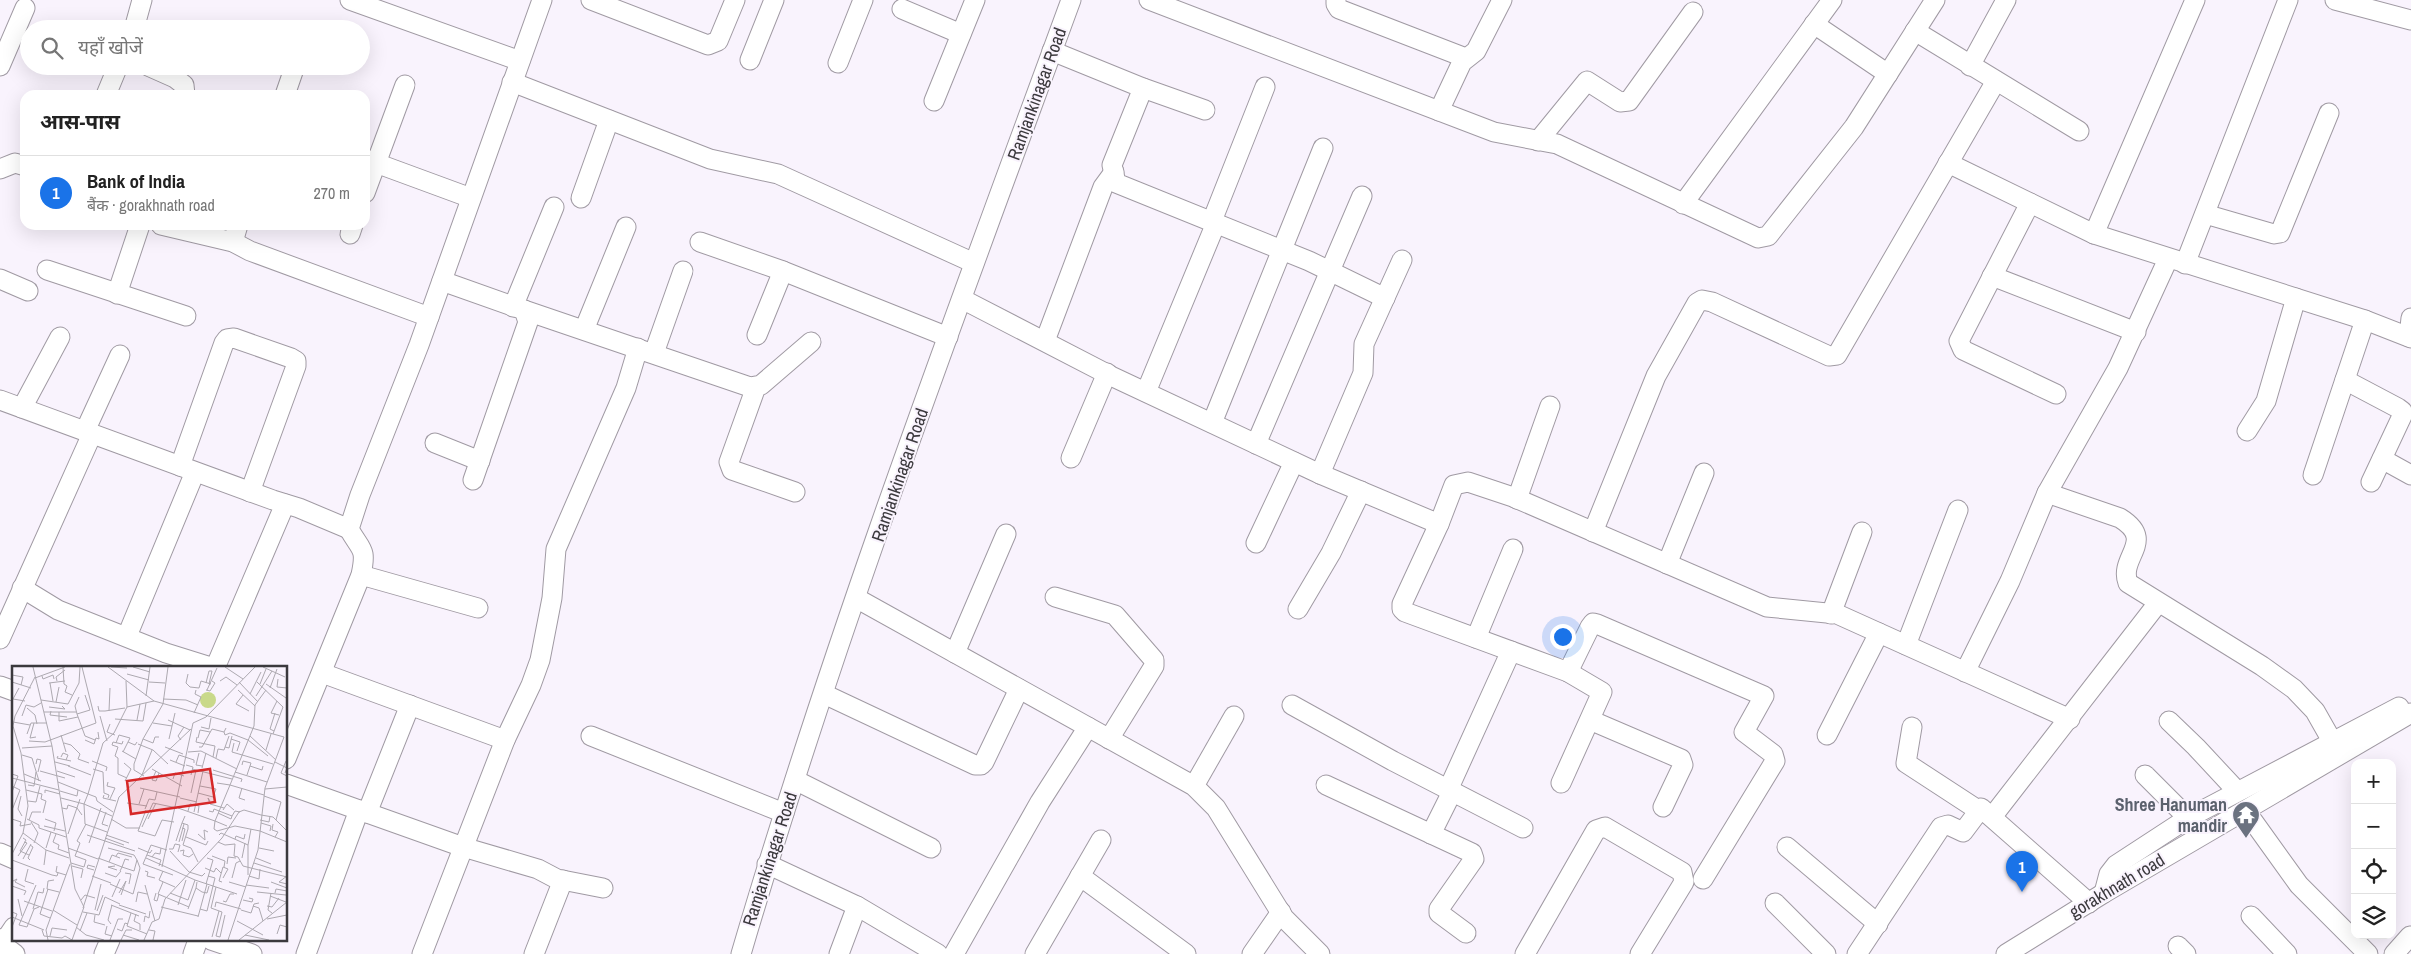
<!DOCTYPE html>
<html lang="hi">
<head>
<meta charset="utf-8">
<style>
  :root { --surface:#fff; --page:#f6f6f6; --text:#222; --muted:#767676; --line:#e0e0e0; --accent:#1a73e8 }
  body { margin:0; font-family:"Archivo Narrow","Noto Sans Devanagari",sans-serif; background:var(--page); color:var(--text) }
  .controls { position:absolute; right:15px; bottom:15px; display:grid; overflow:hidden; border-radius:10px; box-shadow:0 5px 20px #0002 }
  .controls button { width:45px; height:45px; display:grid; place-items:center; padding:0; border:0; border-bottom:1px solid var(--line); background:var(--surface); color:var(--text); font:25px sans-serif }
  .you { position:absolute; left:1562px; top:636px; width:18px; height:18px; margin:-12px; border:4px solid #fff; border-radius:50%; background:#1a73e8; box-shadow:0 0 0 8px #1a73e833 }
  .badge { display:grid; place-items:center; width:32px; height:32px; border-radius:50%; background:var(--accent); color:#fff; font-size:16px; font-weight:700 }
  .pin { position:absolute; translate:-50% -41px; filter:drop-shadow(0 1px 2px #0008) }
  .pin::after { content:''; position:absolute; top:26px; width:18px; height:15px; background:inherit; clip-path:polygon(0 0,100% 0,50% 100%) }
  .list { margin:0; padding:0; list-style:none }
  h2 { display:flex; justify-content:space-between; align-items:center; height:65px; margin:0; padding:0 20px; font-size:21px }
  h2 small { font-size:16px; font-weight:400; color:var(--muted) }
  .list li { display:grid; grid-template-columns:32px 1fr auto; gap:15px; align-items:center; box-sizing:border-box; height:75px; padding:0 20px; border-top:1px solid var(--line) }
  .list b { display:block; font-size:19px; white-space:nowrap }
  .list p { margin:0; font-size:16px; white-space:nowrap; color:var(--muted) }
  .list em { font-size:16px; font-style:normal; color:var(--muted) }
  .icon { flex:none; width:28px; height:28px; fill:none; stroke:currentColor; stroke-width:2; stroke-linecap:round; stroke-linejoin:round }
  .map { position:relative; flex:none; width:2411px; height:954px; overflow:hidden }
  .search { position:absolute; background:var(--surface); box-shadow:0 5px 20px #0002; left:20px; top:20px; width:350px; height:55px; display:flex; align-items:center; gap:12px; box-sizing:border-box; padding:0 18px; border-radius:28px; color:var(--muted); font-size:19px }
  .panel { position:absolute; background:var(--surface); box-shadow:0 5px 20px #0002; left:20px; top:90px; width:350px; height:140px; border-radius:15px }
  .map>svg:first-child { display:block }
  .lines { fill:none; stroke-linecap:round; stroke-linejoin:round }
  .minor-casing { stroke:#a09aa3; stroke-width:21 }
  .minor { stroke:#fff; stroke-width:19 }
  .labels { text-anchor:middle; stroke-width:4; stroke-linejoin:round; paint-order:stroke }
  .street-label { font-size:18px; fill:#3b393d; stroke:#f9f3fd }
  .worship-label { font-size:18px; font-weight:bold; fill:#5b616d; stroke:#f9f3fd; text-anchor:end }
  .inset-road { fill:none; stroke:#ada9b0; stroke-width:1 }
  .view { fill:#d62828; fill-opacity:0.15; stroke:#d62828; stroke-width:2.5 }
  .inset-edge { fill:none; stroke:#3b393d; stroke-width:2.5 }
</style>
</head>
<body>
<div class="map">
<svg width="2411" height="954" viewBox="0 0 2411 954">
  <rect width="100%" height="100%" fill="#f9f3fd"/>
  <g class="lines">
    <defs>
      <g id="minor">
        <path d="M350,0L520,61"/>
        <path d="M591,0L708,45L718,41L735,0"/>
        <path d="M1149,0L1494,132L1557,144L1758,238L1768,236L1854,127L1935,0"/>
        <path d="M1336,0V4L1339,9L1466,58"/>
        <path d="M2335,0L2411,20"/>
        <path d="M902,9L961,34"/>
        <path d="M1814,24L1888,74"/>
        <path d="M134,29L142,0"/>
        <path d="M1915,31L2079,131"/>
        <path d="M1052,51L1143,88L1112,165L1116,183L1309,261L1385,298"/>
        <path d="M750,60L774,0"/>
        <path d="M838,63L863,0"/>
        <path d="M0,66L25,8"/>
        <path d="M148,66L175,78L184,85L185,95"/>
        <path d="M1970,66L2006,0"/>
        <path d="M512,82L710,159L778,174L974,263"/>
        <path d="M1143,88L1205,110"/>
        <path d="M106,95L118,66"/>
        <path d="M285,95L295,66"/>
        <path d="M934,101L975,0"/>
        <path d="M1439,111L1462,62L1476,51L1502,0"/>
        <path d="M1538,141L1587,81L1620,102L1629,101L1693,12"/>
        <path d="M365,159L471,198"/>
        <path d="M1948,163L2094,234L2365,320L2411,338"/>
        <path d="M0,169L15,163L25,166"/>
        <path d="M365,193L405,85"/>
        <path d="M581,198L609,120"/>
        <path d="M2030,203L1959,341L1963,350L2056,394"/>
        <path d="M1683,204L1832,0"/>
        <path d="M2205,214L2274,234L2280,233L2329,113"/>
        <path d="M1212,221L1265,87"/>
        <path d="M161,225L233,242L250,251L429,317"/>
        <path d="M350,234L353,225"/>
        <path d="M2094,234L2195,0"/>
        <path d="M233,242L238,225"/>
        <path d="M700,242L783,271L948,337"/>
        <path d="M2185,264L2288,0"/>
        <path d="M47,270L186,316"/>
        <path d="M1992,276L2136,332"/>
        <path d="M0,279L28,291"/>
        <path d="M442,281L524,310L528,322L473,480"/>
        <path d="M117,294L140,225"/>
        <path d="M962,299L1111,376L1320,474L1439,524L1454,485L1468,482L1513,497L1767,607L1837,614L2070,719"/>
        <path d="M513,307L554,207"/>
        <path d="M524,310L750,387L761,385L811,342"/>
        <path d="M584,330L626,227"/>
        <path d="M757,335L783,271"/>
        <path d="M2409,337L2411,318"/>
        <path d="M1045,341L1103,187L1114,172"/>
        <path d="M654,353L683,271"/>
        <path d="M2345,380L2398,408L2402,411V416L2371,482"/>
        <path d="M756,387L729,462L732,470L795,492"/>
        <path d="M1146,392L1216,223"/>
        <path d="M0,400L273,500L299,508L349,529"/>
        <path d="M22,408L60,337"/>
        <path d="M1212,423L1323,148"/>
        <path d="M85,431L120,355"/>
        <path d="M2247,431L2266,401L2296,298"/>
        <path d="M435,443L480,461"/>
        <path d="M1256,444L1362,196"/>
        <path d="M1071,458L1107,373"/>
        <path d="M2382,459L2411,475"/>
        <path d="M180,466L224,343L227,339L234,338L291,358L296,361V366L250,492"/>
        <path d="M1320,474L1363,373L1364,344L1402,260"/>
        <path d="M2313,475L2365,320"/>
        <path d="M2047,493L2120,518C2157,541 2118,557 2128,583L2262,666L2294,689L2315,711L2332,741"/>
        <path d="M1517,499L1550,406"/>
        <path d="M1439,524L1402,604V609L1405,612L1568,672L1602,692L1561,783"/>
        <path d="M1593,532L1656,376L1697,303L1702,300L1712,302L1829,356L1837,355L1996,81"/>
        <path d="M1256,543L1294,462"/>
        <path d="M1667,564L1704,473"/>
        <path d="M361,575L478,608"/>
        <path d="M22,588L58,610L166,653L214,668"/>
        <path d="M1055,597L1115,615L1154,660V666L1109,739"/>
        <path d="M856,598L1194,786L1216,808L1284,918L1320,954"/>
        <path d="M1298,609L1331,553L1361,491"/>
        <path d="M1831,614L1862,532"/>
        <path d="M127,636L195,472"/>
        <path d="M1476,638L1513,549"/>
        <path d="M0,639L92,434"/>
        <path d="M1906,645L1958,510"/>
        <path d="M955,653L1006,534"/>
        <path d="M215,668L285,504"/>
        <path d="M1568,672L1590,627L1593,623L1597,624L1764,696L1744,732L1773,754L1775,761L1703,879"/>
        <path d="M1965,672L2010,581L2047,493L2118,368L2168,259"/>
        <path d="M322,673L505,740"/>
        <path d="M0,686L14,691"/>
        <path d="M824,694L975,765H981L984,762L1019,689"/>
        <path d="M1292,705L1393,761L1523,828"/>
        <path d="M1590,720L1681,759L1683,765L1663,807"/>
        <path d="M2169,721L2196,747L2237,791"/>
        <path d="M1912,727L1906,763L1978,810"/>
        <path d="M1827,735L1879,633"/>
        <path d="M591,736L784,813"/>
        <path d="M286,759L361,575C367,547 361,551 349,529L360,495L419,345L542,0"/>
        <path d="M2145,775L2188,818"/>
        <path d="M795,780L931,848"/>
        <path d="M286,784L463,847L538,869L557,879L603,888"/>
        <path d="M1326,785L1472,853L1474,859L1439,909V913L1466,933"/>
        <path d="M1194,786L1234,716"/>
        <path d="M1448,790L1511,651"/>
        <path d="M367,813L410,705"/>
        <path d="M1992,817L2158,603"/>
        <path d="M2253,821L2299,885L2368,954"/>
        <path d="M1431,834L1452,792"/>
        <path d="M1787,847L1878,924"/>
        <path d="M0,853L14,859"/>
        <path d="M767,864L857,906L938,954"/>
        <path d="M1080,876L1186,954"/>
        <path d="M2104,893L2109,874L2116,865L2188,818L2399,707"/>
        <path d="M1775,903L1826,954"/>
        <path d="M2251,916L2287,954"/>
        <path d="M0,940L8,936L14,927"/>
        <path d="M211,940L252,954"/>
        <path d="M3,945L15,954"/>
        <path d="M2178,946L2186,954"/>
        <path d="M104,954L110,940"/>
        <path d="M193,954L198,940"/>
        <path d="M306,954L359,810"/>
        <path d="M422,954L505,740L531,685L540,660L552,598L556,549L626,388L638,348"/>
        <path d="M534,954L563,880"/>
        <path d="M741,954C836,631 955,316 1071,0"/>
        <path d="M839,954L857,906"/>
        <path d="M954,954L1040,802L1088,727"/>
        <path d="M1035,954L1101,840"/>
        <path d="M1252,954L1281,912"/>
        <path d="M1525,954L1596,830L1605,827L1682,872L1684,882L1640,954"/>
        <path d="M1857,954L1941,827L1948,825L1963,832L1981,808L2089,903"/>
        <path d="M2006,954L2104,893L2411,713"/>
        <path d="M2394,954L2410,936"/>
      </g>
    </defs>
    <use href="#minor" class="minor-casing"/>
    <use href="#minor" class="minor"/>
  </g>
  <defs>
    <symbol id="temple-pin" viewBox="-11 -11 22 30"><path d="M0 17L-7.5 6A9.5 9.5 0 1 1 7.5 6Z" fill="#6b7280" stroke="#f9f3fd"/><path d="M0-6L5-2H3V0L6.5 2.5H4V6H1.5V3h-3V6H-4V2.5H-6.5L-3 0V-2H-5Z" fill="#fff"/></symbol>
  </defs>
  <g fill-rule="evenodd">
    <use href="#temple-pin" x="2230" y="799" width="32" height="43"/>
  </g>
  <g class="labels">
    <g class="street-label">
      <text transform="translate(1037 94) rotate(-70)" y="6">Ramjankinagar Road</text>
      <text transform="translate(900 475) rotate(-71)" y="6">Ramjankinagar Road</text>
      <text transform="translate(770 859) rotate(-72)" y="6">Ramjankinagar Road</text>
      <text transform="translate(2117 886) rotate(-31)" y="6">gorakhnath road</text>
    </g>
    <g class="worship-label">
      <text x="2227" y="811">Shree Hanuman<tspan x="2227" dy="21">mandir</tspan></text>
    </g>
  </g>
  <g transform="translate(12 666)">
    <rect width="275" height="275" fill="#f9f3fd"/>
    <path d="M188 34a8 8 0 1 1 16 0a8 8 0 1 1-16 0Z" fill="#c9d98a"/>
    <path class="inset-road" d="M21,1L40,80L63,223L72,241L60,274M51,1L52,18L55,20L53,26L60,29M96,1L142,35M99,1L115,2M121,1L138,6M213,1L231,13M251,1L273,11M115,8L137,14M176,8L174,17L178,21L187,22L189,15L199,18M0,9L11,11L9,19M30,10L31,13L41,9L42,13M23,12L53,1M266,13L265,21L275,22M45,15L44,11L53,4M114,15L115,41L142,35L272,71L253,122L246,184L216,274M208,15L214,11L225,19M0,16L19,22M137,16L153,17M227,16L246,36M245,16L271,41L261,68M37,17L53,15M38,17L41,35M194,17L197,5H200L197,18M248,18L254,3M254,18L274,32M7,22L1,33L13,35M258,22L265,3M194,24L198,25L203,17L200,15M195,24L205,2M226,24L243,40M238,28L249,6M231,29L224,38L237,45M134,30L138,1M244,30L260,5M67,31L63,40L65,48L73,70L83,74M151,33L174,34L186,39M29,34L56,38L67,17L68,1M265,35L259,47L267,49M44,36L47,21M86,40L87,45H93L113,42M37,41L53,43L50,40M15,42L23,49L25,58M39,45L38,49L55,51M97,45L98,22M32,46H64M47,46V55L66,51M182,47L189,31L183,28L184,24M65,48L78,44L73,29M10,50L14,39L22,41L29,37M88,50L95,75M103,53L131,55L134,37M125,54L128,38M156,54L178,64M1,56L18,59M22,57L18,72L24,71M141,57L160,60M98,58L95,66L103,69M189,61L197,63L199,52M262,65L258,63L263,47M212,66L213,69L218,67L236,74M15,68L19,57H35M49,69L54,86M238,70L264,94M185,71L184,76L203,80L201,91M186,72L188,64L198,66M131,73L141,77L143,71H147M157,73L163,47M219,73L228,76L225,85M73,74L82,78L84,72L87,73L86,66M169,74L166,70L172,61M236,74L256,90M17,75L33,76L84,57L70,1M111,75L110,78L101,76L100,79L106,81L103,90L106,92V108L115,112M52,77L59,79L68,88L66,93L77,97M104,77L107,69L118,72L116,76M222,77L220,86L261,98M126,78L141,84L156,98M153,81L171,88M187,81H190L200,63L212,66L214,62M213,81L217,82L220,70M10,82L40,80M254,84L259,68M110,85L124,93M111,86L116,76L123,79L125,76M176,86L189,85L225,103M187,87L184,99L190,100M10,89L20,92L27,115M46,90L45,92L59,95M49,91L51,87L56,89L54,94M204,92L206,83L212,84L217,70M158,94L173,100M80,95L95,101L94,105M274,95L269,107L275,110M43,96L58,100M164,96L167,89L182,94V97M263,96L275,102L273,107M112,97L119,103L113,115M24,98L25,93L29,94L26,106M174,99L181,101L179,109M230,99L231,95L239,97L235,109M56,100L79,109M238,100L250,104L251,100M190,102L194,87M81,103L91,106L92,127L97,129L96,132M140,103L170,120M180,103L220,113M201,104L230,113L229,116M28,105L53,112M45,105L63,111M144,105L140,114L144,115L147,107M223,106L255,116M0,108L6,110L0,126M12,108L29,115M130,109L140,84M132,110L122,104V98L131,73L151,38L156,1M0,112L47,124M161,113L163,107L172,110M46,116L76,128L91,77L102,67L115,41M96,116L95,120L103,122L98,133M205,117L218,119L203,155L215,160M16,119L22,120L24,106M0,120L8,124L0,144M128,122L168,131M230,122L227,132L233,134M253,123L275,121M14,124L30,128L29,133L34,135L31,147M48,125L65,130L66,124M33,127V124L48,128M179,127L184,104M186,127L201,131L204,123L188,120M92,129L91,132L104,135M252,129L218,119L242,60L243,39L254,24M9,130L6,143L10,150M252,130L269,136L264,154M49,132L72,138L73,158L95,166M168,132L185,136M16,135L24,136L28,120M198,135L196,132L198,138L212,142M115,137L135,140M127,138L132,123M50,142L55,143L56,139L65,142L70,149M166,142L203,155L202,163L205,165L223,160L248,165M133,143L137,133L143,134L145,126M134,144L126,165L143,170L150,154L162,156M211,144L215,138L222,144M176,145L178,138L187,140L186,147M197,145L201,146L202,143L220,150L223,145L228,146M94,146L90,158L96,160M182,146L191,105M206,147L219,153L220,150M249,149L261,151L275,165M100,150L72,138L76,128L84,131L85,135L101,146M173,150L170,157L176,159V163L171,179L179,182L186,196M0,153L9,156L8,160L19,158M15,153L27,159V162L54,171M33,153L44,157L42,165M99,153L114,162H128M136,153L144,137M17,154L20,146H29M248,154L257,156L258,150M19,156L26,167L22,177M249,157L259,160L258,165M74,158L65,175L68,177L63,190L74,194M261,158L260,164L266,166L263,171M32,160L53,165M130,161L141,137L165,142M248,165L275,176M11,167L34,184L57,192M44,168L41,176L47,179L46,183L57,187M56,168L68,133M186,168L193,174L192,164L196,166M75,169L123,185M94,169L117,177M207,169L209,167L236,179V209M174,171L194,179L196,175M11,172L14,174L8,185L17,189M93,172L112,179M223,173L224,170L232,173L233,168M164,175L170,157M170,175L173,163L170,162M167,176L172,158M206,176L213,179L223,178L222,190L226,191L231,200L275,211M77,177L89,142M18,179L21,181L16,192L18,194M236,179L239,163M34,182L39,166M56,182L86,193M96,182L122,189L125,194L122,205M126,182L138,187L140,184M247,182L262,185M157,183H161L163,178L168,179L166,186M155,184L139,179L131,198L161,209M158,185L177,206M168,185L172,184L171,189L177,191L181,188M0,188L11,167L16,140L9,87L1,60L3,50L23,11M135,189L149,194L147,200M6,190L15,177L12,176M104,190L106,187L120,191M200,190L213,195L212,201M140,191L143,187L148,188L149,182M86,192L97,196L100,189L108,192M134,192L183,214L225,228M230,192L233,177M244,192L259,198M11,193L19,178M0,194L40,209L45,210L46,207M97,196L110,201L113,193L117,194M59,197L72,201L74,194M242,197L270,206M215,198L216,191L224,192M32,199L34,184M45,200L44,206L54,209M60,200L71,203L69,212M103,200L96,201L105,204M150,201L181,57L194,51L243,1M193,202L202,206L204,202L209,207M16,203L13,215L22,218M82,204L75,202L76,199L83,201M108,205L110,201L122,205M133,205L136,206L135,210L143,212M151,205L147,214L163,221M177,206L190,210L193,207M93,207L104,211L109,205M113,207L119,208L117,218M80,210L99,217M196,210L203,212L201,220M237,210L247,213L248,203M275,210L267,216L275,218M220,212L224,197L228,195M42,214L36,215L35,223L47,226M1,215L5,213L3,216L13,221M151,216L146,228L177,241M185,216L184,222L190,226L195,227L197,220M210,216L207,215L211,201L216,203L211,212M217,216L234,221M259,216L275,222M98,218L121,228L128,202L125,194M194,218L201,194L195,192M24,219L7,259L15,261L22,243L27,241M133,219L143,255M234,219L257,222M0,220L14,225L12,229M204,221L199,242L210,246L204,270L208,271M36,223L28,248L38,252M245,226L274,229M107,227L114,215L109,229M144,227L142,234L145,235L147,228M158,227L176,234L183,214M259,227L256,244L260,247M263,227L264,223L275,225M258,230L274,236M100,231L108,213M6,233L10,250M69,234L73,229L83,232M231,234L240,236L241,233L237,232M12,235L40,245M211,235L214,236L218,228H222M124,236L126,226L135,228M99,239L127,250M107,239L134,248M166,239L174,214M241,240L247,242L251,255M255,240L260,241L267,232M149,241L186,250M203,241L204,236L229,243M71,242L107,131L179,63M21,243L26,226L31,227L32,222M176,243L184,222M188,243L195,245L201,220M41,244L65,259M83,244L89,218M229,244L239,247L242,238L247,237M85,245L91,229M0,246L5,248L0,261M71,246L87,249L93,231L108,238M119,247L115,260L135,268M124,248L122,255L128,258V264M83,249L82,256L93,259M0,251L32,264M186,251L195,218M255,253L275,249M225,255L251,269M132,256L133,250L137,252L138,245M99,258L96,254L100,239M95,260L93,268L100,270M64,261L74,269L92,274M105,263L110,265L113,257L116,258M30,264L32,270L50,272L53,270L60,274M137,264L143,265L141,274M68,265L75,247M265,268L268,259L275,261M111,269L127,274M233,269L257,274M38,270L40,262L55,264M200,271L207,245M208,271L213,249M36,274L34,264L58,198M98,274L106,253H111M109,274L114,264H120M132,274L140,256L147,253L153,233L210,172L227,146L232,144L249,149M227,274L275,236"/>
    <path class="view" d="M198,103L203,136L119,148L115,115Z"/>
    <rect width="275" height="275" class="inset-edge"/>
  </g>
</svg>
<div class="controls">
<button>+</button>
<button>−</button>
<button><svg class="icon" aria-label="locate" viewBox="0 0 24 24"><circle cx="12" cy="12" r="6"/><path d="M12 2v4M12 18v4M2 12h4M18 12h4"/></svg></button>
<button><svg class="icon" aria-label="layers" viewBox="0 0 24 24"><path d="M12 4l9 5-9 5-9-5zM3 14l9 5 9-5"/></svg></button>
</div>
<div class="you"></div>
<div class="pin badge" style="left:2022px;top:892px">1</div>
<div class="search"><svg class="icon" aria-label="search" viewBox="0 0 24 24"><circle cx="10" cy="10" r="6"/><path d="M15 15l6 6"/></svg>यहाँ खोजें</div>
<section class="panel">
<h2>आस-पास<small></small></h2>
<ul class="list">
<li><span class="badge">1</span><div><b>Bank of India</b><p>बैंक · gorakhnath road</p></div><em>270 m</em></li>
</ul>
</section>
</div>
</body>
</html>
